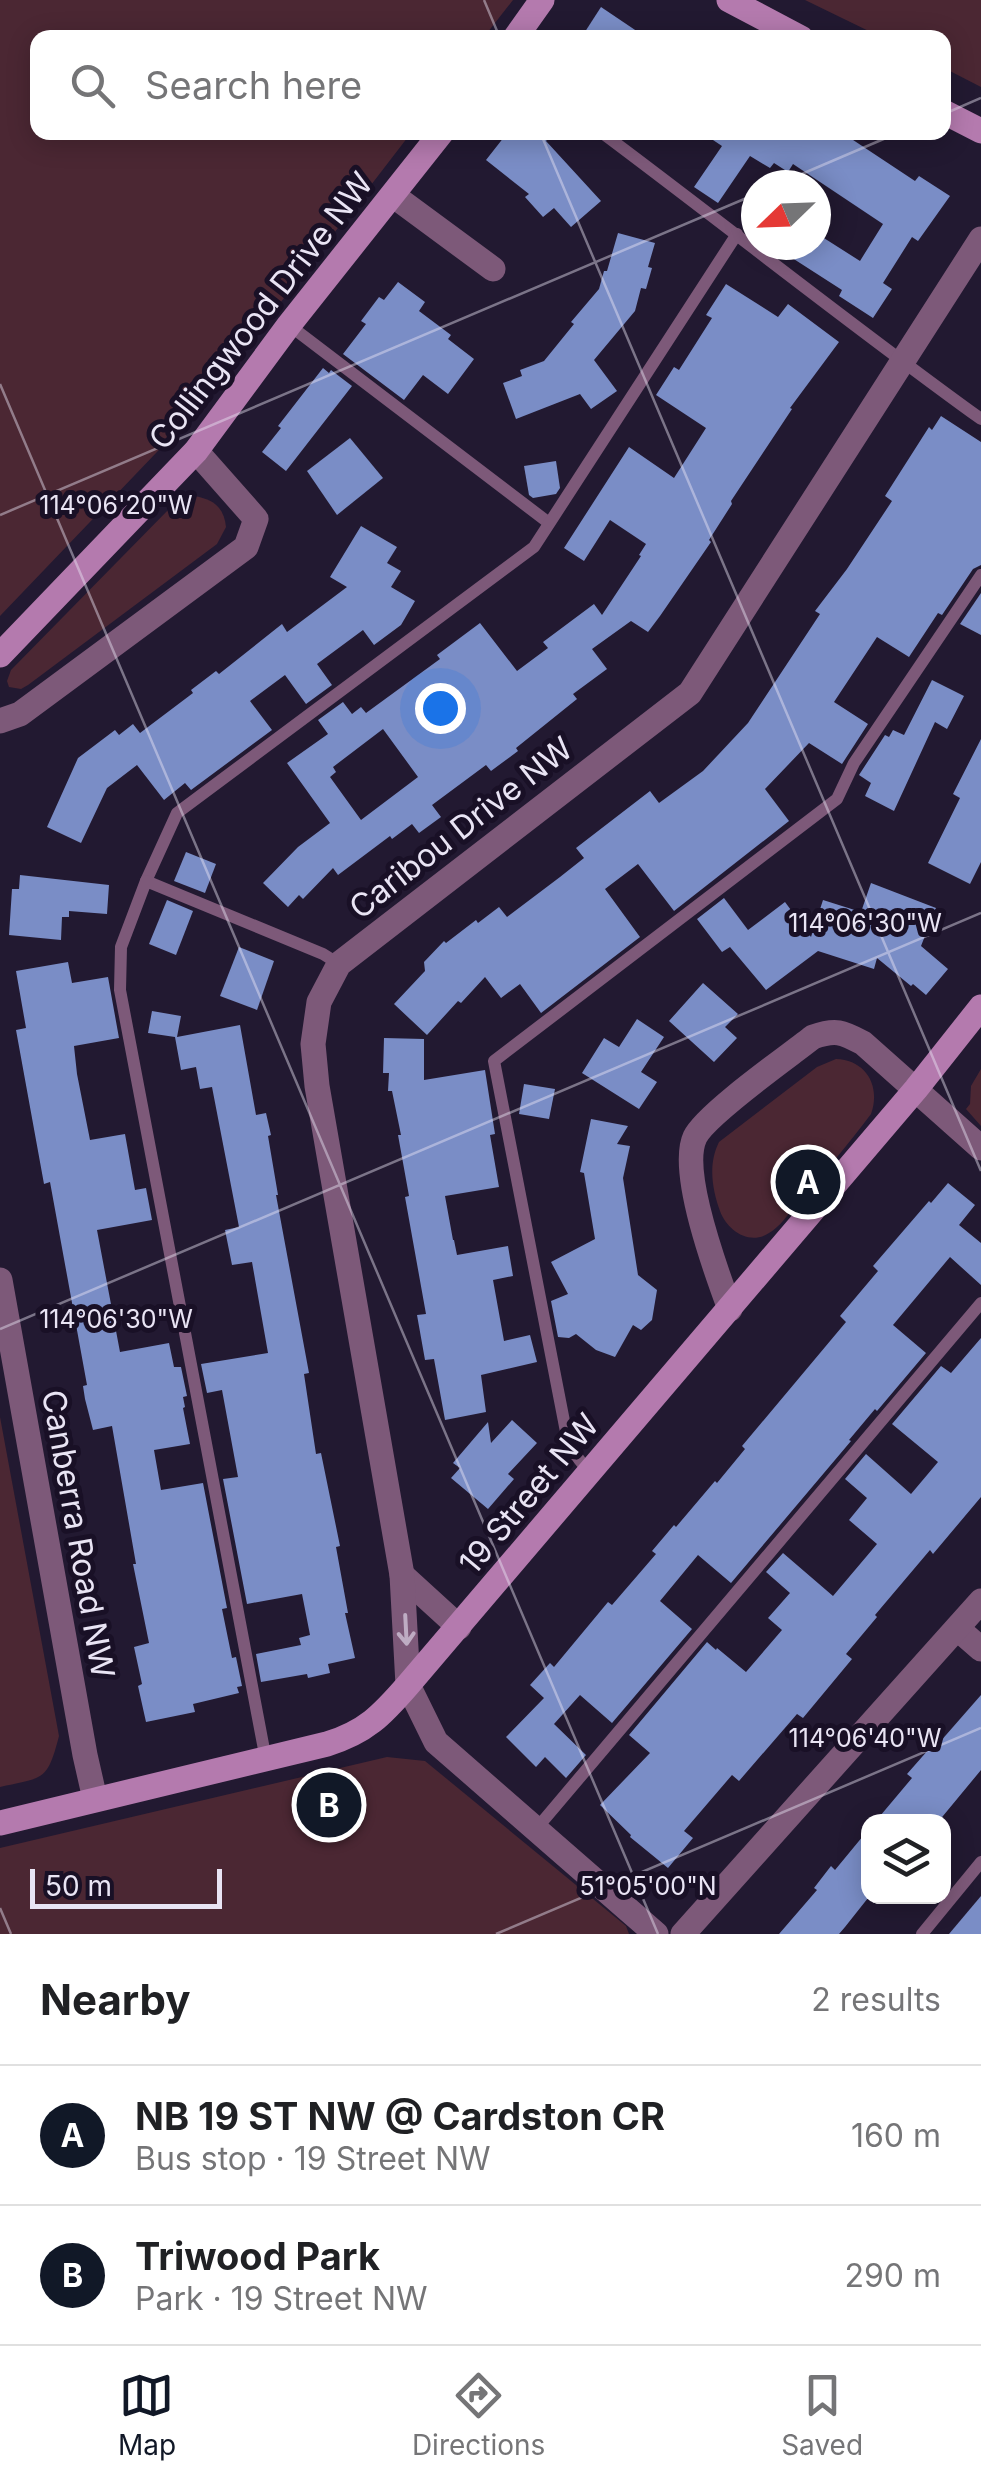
<!DOCTYPE html>
<html lang="en">
<head>
<meta charset="utf-8">
<style>
  :root { --surface:#fff; --page:#f6f6f6; --text:#202124; --muted:#757577; --line:#e0e0e0; --accent:#111827 }
  body { margin:0; font-family:Inter,sans-serif; background:var(--page); color:var(--text) }
  .controls { position:absolute; right:30px; bottom:30px; display:grid; overflow:hidden; border-radius:20px; box-shadow:0 5px 25px #0003 }
  .controls button { width:90px; height:90px; display:grid; place-items:center; padding:0; border:0; border-bottom:2px solid var(--line); background:var(--surface); color:var(--text); font:50px sans-serif }
  .compass { position:absolute; left:741px; top:170px; width:90px; height:90px; border-radius:50%; background:var(--surface); box-shadow:0 5px 25px #0003; rotate:247deg }
  .scale { position:absolute; left:30px; bottom:25px; width:192px; box-sizing:border-box; padding-left:10px; border:5px solid #e9e4f4; border-top:0; font-size:28px; line-height:35px; white-space:nowrap; color:#e9e4f4; -webkit-text-stroke:8px #191026; paint-order:stroke }
  .you { position:absolute; left:440px; top:708px; width:35px; height:35px; margin:-25px; border:8px solid #fff; border-radius:50%; background:#1a73e8; box-shadow:0 0 0 15px #1a73e833 }
  .badge { display:grid; place-items:center; width:65px; height:65px; border-radius:50%; background:var(--accent); color:#fff; font-size:32px; font-weight:700 }
  .pin { position:absolute; translate:-50% -50%; border:5px solid #fff; box-shadow:0 2px 10px #0006 }
  .list { margin:0; padding:0; list-style:none }
  h2 { display:flex; justify-content:space-between; align-items:center; height:130px; margin:0; padding:0 40px; font-size:42px }
  h2 small { font-size:32px; font-weight:400; color:var(--muted) }
  .list li { display:grid; grid-template-columns:65px 1fr auto; gap:30px; align-items:center; box-sizing:border-box; height:140px; padding:0 40px; border-top:2px solid var(--line) }
  .list b { display:block; font-size:38px; white-space:nowrap }
  .list p { margin:0; font-size:32px; white-space:nowrap; color:var(--muted) }
  .list em { font-size:32px; font-style:normal; color:var(--muted) }
  .icon { flex:none; width:55px; height:55px; fill:none; stroke:currentColor; stroke-width:2; stroke-linecap:round; stroke-linejoin:round }
  .map { position:relative; flex:none; width:981px; height:1934px; overflow:hidden }
  .search { position:absolute; background:var(--surface); box-shadow:0 5px 25px #0003; left:30px; right:30px; top:30px; height:110px; display:flex; align-items:center; gap:25px; box-sizing:border-box; padding:0 35px; border-radius:20px; color:var(--muted); font-size:38px }
  .sheet { height:410px; background:var(--surface) }
  nav { display:flex; justify-content:space-around; align-items:center; box-sizing:border-box; height:140px; border-top:2px solid var(--line); background:var(--surface); font-size:28px; color:var(--muted) }
  nav a { display:grid; justify-items:center; gap:5px }
  nav .on { color:var(--accent) }
  .map>svg:first-child { display:block }
  .green { fill:#4b2733 }
  .building { fill:#7a8dc6; fill-rule:evenodd }
  .lines { fill:none; stroke-linecap:round; stroke-linejoin:round }
  .lane { stroke:#7d5979; stroke-width:12 }
  .street { stroke:#7d5979; stroke-width:25 }
  .secondary { stroke:#b47aae; stroke-width:25 }
  .oneway { stroke:#beacc3 }
  .ticks { fill:none; stroke:#e9e4f4; stroke-width:2.5; stroke-opacity:0.45 }
  .labels { text-anchor:middle; stroke-width:10; stroke-linejoin:round; paint-order:stroke }
  .street-label { font-size:32px; fill:#e9e4f4; stroke:#191026 }
  .ticks-label { font-size:25px; text-anchor:middle; fill:#e9e4f4; stroke:#191026; stroke-width:10; stroke-linejoin:round; paint-order:stroke }
</style>
</head>
<body>
<div class="map">
<svg width="981" height="1934" viewBox="0 0 981 1934">
  <rect width="100%" height="100%" fill="#221931"/>
  <g class="green">
    <path d="M0,0H513L484,37L38,38V132L411,133L201,406L0,616Z"/>
    <path d="M805,0H981V87L944,68V38L881,37Z"/>
    <path d="M194,496C213,499 224,507 226,527L217,544L28,685L21,689L9,687L7,681L11,670L173,505L182,499Z"/>
    <path d="M836,1059C866,1060 881,1086 871,1114C848,1145 822,1175 796,1205C788,1214 780,1227 769,1233C749,1246 727,1230 720,1211C712,1189 708,1164 719,1142L817,1067Z"/>
    <path d="M981,1069V1126L966,1109L970,1104L971,1086Z"/>
    <path d="M0,1417L59,1736C47,1782 44,1777 0,1787Z"/>
    <path d="M387,1757L425,1761L626,1926L629,1934H0V1848Z"/>
  </g>
  <g class="building">
    <path d="M601,7L647,38H581Z"/>
    <path d="M508,132H553L546,141L601,201L571,227L554,208L543,217L525,197L529,194L486,160Z"/>
    <path d="M701,132H841L915,181L919,176L950,196L918,241L912,237L883,283L892,289L873,318L839,296L842,290L772,245H816V233L860,261L883,224L793,164L788,172L774,163L770,168L750,156L718,203L694,187L722,146Z"/>
    <path d="M618,233L655,243L648,267L652,268L646,289L641,288L635,311L594,360L617,391L591,409L580,394L516,419L503,383L522,376L520,370L544,361L574,324L571,322L599,289L604,271H607Z"/>
    <path d="M398,282L425,302L419,311L451,335L448,339L474,359L448,394L423,375L404,400L343,354L366,324L361,321L379,297L384,300Z"/>
    <path d="M726,284L778,317L788,304L839,342L790,408L792,409L731,501L732,504L709,540L711,542L660,616L648,632L631,621L592,649L607,669L573,694L577,699L516,748L518,751L491,771L486,765L432,805L441,817L419,833L412,824L392,839L390,836L338,875L333,868L303,899L299,895L288,907L263,883L298,847L330,823L287,763L328,734L318,720L343,702L352,714L361,707L366,713L440,659L437,655L480,623L517,671L548,648L543,642L594,604L602,615L641,556L639,555L646,544L610,520L584,561L564,548L629,447L674,478L706,428L656,395L674,367L679,370L712,318L706,315ZM383,729L418,777L361,820L330,777L336,772L333,767Z"/>
    <path d="M323,368L329,373L331,370L352,386L286,471L262,452L281,428L278,426Z"/>
    <path d="M941,416L981,442V565L973,569L942,615L938,613L909,657L877,637L834,702L868,724L842,764L809,743L765,789L789,821L674,911L638,864L605,889L640,937L541,1013L520,984L501,998L485,977L461,1003L458,1001L427,1035L394,1004L425,971L424,962L444,941L446,943L476,920L478,923L499,907L507,917L560,877L584,858L576,848L650,791L659,803L703,771L748,723L820,614L815,611L847,569L892,501L885,496L929,427L932,430Z"/>
    <path d="M350,438L383,478L337,515L307,471Z"/>
    <path d="M556,461L560,488L556,494L533,498L529,495L524,466Z"/>
    <path d="M361,526L397,547L387,563L401,571L391,587L415,601L401,625L374,645L363,630L317,664L332,685L306,704L285,675L250,701L272,730L191,790L185,783L164,800L137,765L107,788L81,843L47,827L78,758L115,730L119,735L133,724L140,733L193,693L191,690L216,671L219,674L282,624L287,632L347,587L330,577Z"/>
    <path d="M981,593V635L960,624Z"/>
    <path d="M932,680L964,696L947,729L935,722L894,811L865,796L871,783L859,775L885,735L889,737L893,730L904,735Z"/>
    <path d="M981,739V862L970,884L928,863L960,798L953,794Z"/>
    <path d="M186,852L216,864L205,893L174,881Z"/>
    <path d="M20,875L109,885L107,914L69,911V917H62L61,940L9,935L12,889H19Z"/>
    <path d="M871,883L936,908L921,946L948,969L926,995L913,984L911,986L877,958L874,969L818,951L766,990L730,947L722,952L697,919L724,898L748,930L785,902L811,937L823,900L861,912Z"/>
    <path d="M167,900L193,911L176,955L149,944Z"/>
    <path d="M239,947L274,961L257,1010L220,996Z"/>
    <path d="M68,962L72,983L108,977L119,1038L74,1046L77,1074L90,1140L125,1134L135,1190L146,1188L152,1220L97,1230L120,1352L169,1343L174,1367H181L187,1396L183,1397L185,1407L183,1408L190,1444L154,1450L161,1490L203,1483L227,1608L222,1609L232,1658L236,1657L242,1686L237,1687L239,1693L193,1704L195,1712L146,1722L138,1686L142,1684L134,1647L149,1643L133,1564H136L112,1426L93,1430L85,1399L83,1386L87,1385L50,1182L44,1184L16,1030L26,1028L16,971Z"/>
    <path d="M703,983L738,1014L725,1027L737,1038L714,1062L669,1021Z"/>
    <path d="M152,1011L181,1016L177,1037L240,1025L256,1115L266,1113L271,1135L268,1136L278,1195H276L309,1373L304,1374L316,1454L321,1453L340,1546L336,1547L348,1613H345L355,1658L328,1664L330,1673L308,1678L307,1674L261,1682L256,1654L301,1645L299,1638L310,1635L302,1594L247,1604L223,1479L238,1477L222,1390L207,1393L201,1364L268,1353L252,1262L232,1265L225,1230L239,1227L212,1087L200,1089L196,1067L181,1070L175,1037L148,1033Z"/>
    <path d="M637,1019L664,1037L641,1072L657,1082L639,1109L582,1073L604,1038L619,1047Z"/>
    <path d="M384,1038L424,1039V1080L485,1070L495,1134L490,1135L499,1187L445,1196L453,1240H454L457,1255L508,1246L513,1276L493,1280L504,1341L530,1335L537,1362L481,1375L486,1412L445,1420L434,1359L425,1360L417,1315L426,1314L405,1197L409,1196L398,1135H401L392,1091H388L389,1073H383Z"/>
    <path d="M524,1084L555,1089L549,1119L519,1114Z"/>
    <path d="M591,1119L628,1126L617,1144L630,1146L623,1178L638,1275L657,1290L652,1320L641,1330L633,1325L615,1357L596,1350L576,1334L569,1338L558,1337L551,1301L568,1294L551,1262L595,1239L584,1173L580,1172Z"/>
    <path d="M948,1183L975,1205L959,1225L981,1243V1285L950,1257L893,1325L926,1353L877,1411L875,1409L849,1440L851,1441L731,1583L698,1555L660,1601L692,1629L612,1723L580,1695L554,1724L586,1755L566,1778L545,1757L536,1767L506,1737L544,1698L530,1685L550,1663L554,1667L608,1602L612,1605L656,1554L652,1551L674,1525L676,1527L715,1481L717,1483L745,1449L742,1446L846,1322L840,1316L878,1271L873,1266L929,1201L931,1203Z"/>
    <path d="M981,1338V1497L933,1554L930,1550L875,1615L877,1617L846,1654L852,1659L803,1718L797,1714L739,1781L732,1775L684,1831L693,1838L668,1868L630,1837L631,1835L600,1805L650,1753L629,1735L707,1642L716,1650L717,1648L746,1672L782,1630L768,1618L790,1593L766,1572L783,1553L833,1596L877,1544L849,1520L867,1498L845,1479L866,1454L911,1494L938,1462L892,1424L941,1366L951,1373Z"/>
    <path d="M512,1420L537,1443L508,1474L514,1479L488,1509L451,1478L460,1468L453,1463L488,1422L491,1443Z"/>
    <path d="M981,1695V1770L938,1822H875L912,1778L907,1774L929,1749L932,1751Z"/>
    <path d="M868,1830V1898L845,1927L839,1934H779L817,1890L814,1888L831,1866L835,1870Z"/>
    <path d="M981,1896V1934H949Z"/>
  </g>
  <g class="lines">
    <g class="lane">
      <path d="M601,132C728,227 852,326 981,419"/>
      <path d="M289,325L549,523"/>
      <path d="M146,881L177,813L534,547L737,234"/>
      <path d="M590,1473L569,1447L494,1061L837,799L854,763L981,575"/>
      <path d="M266,1760L120,990L121,947L146,881L323,954L339,964"/>
      <path d="M537,1828L981,1303"/>
      <path d="M922,1934L981,1862"/>
    </g>
    <g class="street">
      <path d="M394,196L493,269"/>
      <path d="M0,721L20,714L246,547L256,519L196,451"/>
      <path d="M0,1280L85,1755L95,1799"/>
      <path d="M730,1309C717,1274 679,1171 695,1137C706,1114 789,1056 813,1037C836,1029 842,1032 863,1043L981,1148"/>
      <path d="M402,1575L459,1627"/>
      <path d="M958,1629L981,1649"/>
      <path d="M656,1934L436,1742L408,1685L402,1575L317,1086L313,1044L319,1002L339,964L690,693L981,239"/>
      <path d="M683,1934L981,1601"/>
    </g>
    <g class="secondary">
      <path d="M729,0L801,38"/>
      <path d="M515,38L542,0"/>
      <path d="M944,112L981,131"/>
      <path d="M0,655L196,451L289,325L442,132"/>
      <path d="M0,1823L327,1744C366,1732 382,1715 408,1685L916,1089L981,1007"/>
    </g>
  </g>
  <defs><path id="oneway-shaft" d="M-6 0H5M1.5-3L5.5 0L1.5 3" fill="none" stroke-width="1.6" stroke-linecap="round" stroke-linejoin="round" transform="scale(2.5)"/></defs>
  <use class="oneway" href="#oneway-shaft" transform="translate(406 1630) rotate(87)"/>
  <path class="ticks" d="M484,0L500,38M944,114L981,98M540,132L981,1171M776,185L900,132M0,384L658,1934M0,515L756,194M0,1329L981,913M0,1908L11,1934M496,1934L981,1728"/>
  <g class="labels">
    <g class="street-label">
      <text transform="translate(261 311) rotate(-52)" y="11">Collingwood Drive NW</text>
      <text transform="translate(461 828) rotate(-38)" y="11">Caribou Drive NW</text>
      <text transform="translate(529 1494) rotate(-50)" y="11">19 Street NW</text>
      <text transform="translate(78 1534) rotate(80)" y="11">Canberra Road NW</text>
    </g>
  </g>
  <g class="ticks-label">
    <text x="116" y="514">114°06'20"W</text>
    <text x="865" y="932">114°06'30"W</text>
    <text x="116" y="1328">114°06'30"W</text>
    <text x="865" y="1747">114°06'40"W</text>
    <text x="648" y="1895">51°05'00"N</text>
  </g>
</svg>
<div class="controls">
<button><svg class="icon" aria-label="layers" viewBox="0 0 24 24"><path d="M12 4l9 5-9 5-9-5zM3 14l9 5 9-5"/></svg></button>
</div>
<svg class="compass" viewBox="-18 -18 36 36"><path d="M0-13l5 13h-10z" fill="#e53935"/><path d="M0 13l5-13h-10z" fill="#757577"/></svg>
<div class="scale">50 m</div>
<div class="you"></div>
<div class="pin badge" style="left:808px;top:1182px">A</div>
<div class="pin badge" style="left:329px;top:1805px">B</div>
<div class="search"><svg class="icon" aria-label="search" viewBox="0 0 24 24"><circle cx="10" cy="10" r="6"/><path d="M15 15l6 6"/></svg>Search here</div>
</div>
<section class="sheet">
<h2>Nearby<small>2 results</small></h2>
<ul class="list">
<li><span class="badge">A</span><div><b>NB 19 ST NW @ Cardston CR</b><p>Bus stop · 19 Street NW</p></div><em>160 m</em></li>
<li><span class="badge">B</span><div><b>Triwood Park</b><p>Park · 19 Street NW</p></div><em>290 m</em></li>
</ul>
</section>
<nav>
<a class="on"><svg class="icon" aria-label="map" viewBox="0 0 24 24"><path d="M3 6l6-2 6 2 6-2v14l-6 2-6-2-6 2zM9 4v14M15 6v14"/></svg>Map</a>
<a><svg class="icon" aria-label="directions" viewBox="0 0 24 24"><path d="M12 3l9 9-9 9-9-9zM9 14v-3h6M13 9l2 2-2 2"/></svg>Directions</a>
<a><svg class="icon" aria-label="saved" viewBox="0 0 24 24"><path d="M7 4h10v16l-5-4-5 4z"/></svg>Saved</a>
</nav>
</body>
</html>
